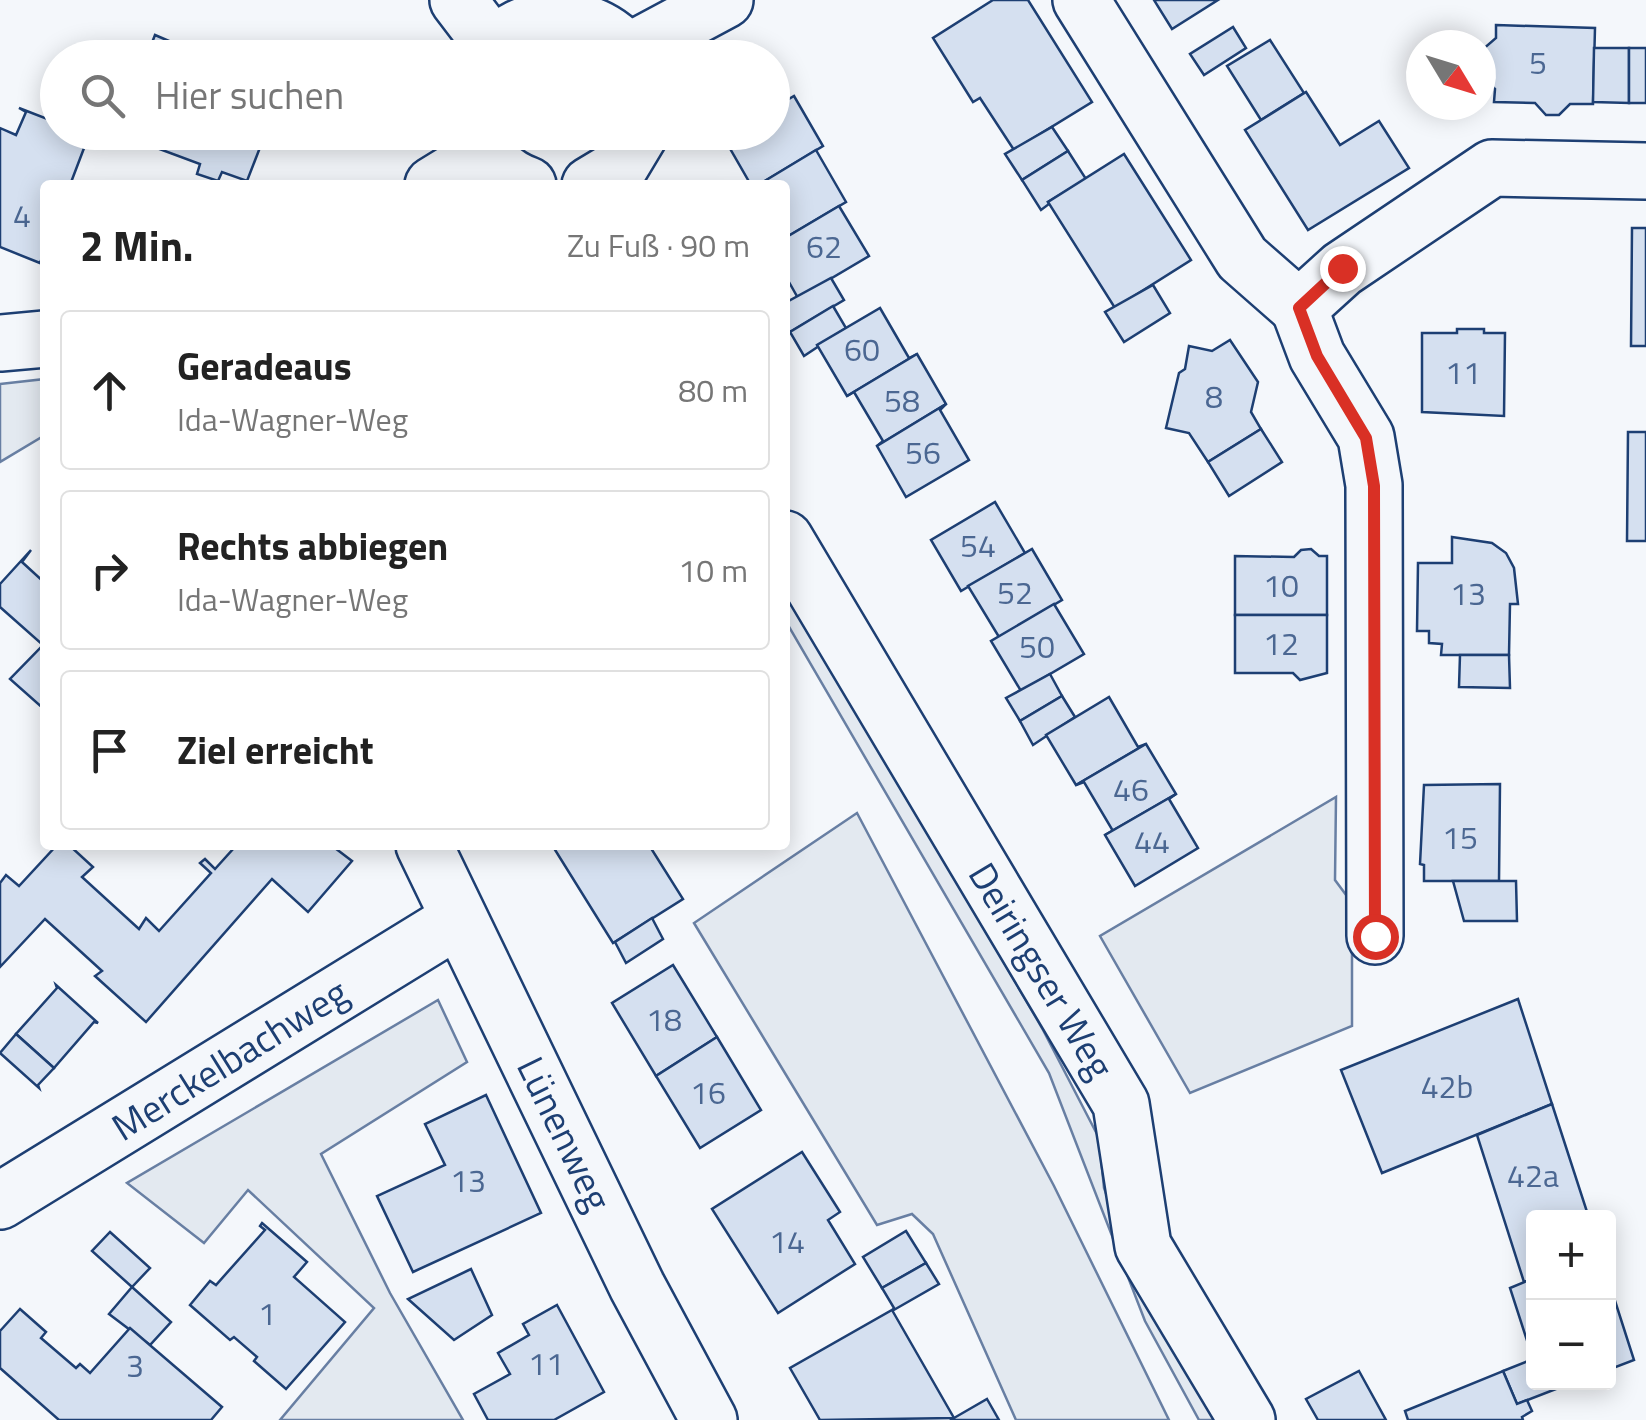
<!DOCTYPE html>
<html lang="de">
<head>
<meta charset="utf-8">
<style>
  :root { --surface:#fff; --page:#f6f6f6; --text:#222; --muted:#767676; --line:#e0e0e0 }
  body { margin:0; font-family:"Titillium Web",sans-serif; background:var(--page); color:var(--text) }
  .controls { position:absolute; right:30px; bottom:30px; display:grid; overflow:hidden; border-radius:10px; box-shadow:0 5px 25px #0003 }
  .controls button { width:90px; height:90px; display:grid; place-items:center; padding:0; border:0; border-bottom:2px solid var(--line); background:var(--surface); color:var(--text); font:50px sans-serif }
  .compass { position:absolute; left:1406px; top:30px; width:90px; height:90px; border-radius:50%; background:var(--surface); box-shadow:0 5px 25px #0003; rotate:128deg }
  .stop { position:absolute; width:30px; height:30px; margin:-22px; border:8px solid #d93025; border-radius:50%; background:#fff }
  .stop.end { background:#d93025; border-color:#fff; box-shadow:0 2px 10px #0008 }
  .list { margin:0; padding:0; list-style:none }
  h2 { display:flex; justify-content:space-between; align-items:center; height:130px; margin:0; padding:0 40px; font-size:42px }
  h2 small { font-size:32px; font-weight:400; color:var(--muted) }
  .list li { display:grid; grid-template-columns:65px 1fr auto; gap:30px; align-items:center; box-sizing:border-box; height:160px; margin:0 20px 20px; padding:0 20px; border:2px solid var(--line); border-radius:10px }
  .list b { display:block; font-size:38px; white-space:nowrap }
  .list p { margin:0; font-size:32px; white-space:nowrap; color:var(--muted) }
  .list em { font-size:32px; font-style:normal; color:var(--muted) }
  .icon { flex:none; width:55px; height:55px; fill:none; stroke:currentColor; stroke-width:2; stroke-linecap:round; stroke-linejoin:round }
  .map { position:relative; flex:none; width:1646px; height:1420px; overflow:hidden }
  .search { position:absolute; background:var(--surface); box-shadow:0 5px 25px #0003; left:40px; top:40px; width:750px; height:110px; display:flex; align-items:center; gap:25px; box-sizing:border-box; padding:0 35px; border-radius:55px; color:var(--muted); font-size:38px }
  .panel { position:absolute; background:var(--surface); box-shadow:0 5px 25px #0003; left:40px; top:180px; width:750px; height:670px; border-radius:10px }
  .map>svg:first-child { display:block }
  .green { fill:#e3e9f0; stroke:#687fa3; stroke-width:2.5 }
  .building { fill:#d5e0f0; stroke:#1d3f73; stroke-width:2.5 }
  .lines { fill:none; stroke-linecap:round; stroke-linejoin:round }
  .minor-casing { stroke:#1d3f73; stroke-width:60 }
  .minor { stroke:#f4f7fb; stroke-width:55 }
  .route { stroke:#d93025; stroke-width:12 }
  .labels { text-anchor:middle; stroke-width:8; stroke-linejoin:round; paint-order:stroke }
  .number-label { font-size:32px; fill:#4b6792 }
  .street-label { font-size:38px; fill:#1d3f73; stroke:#f4f7fb }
</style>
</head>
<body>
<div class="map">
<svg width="1646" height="1420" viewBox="0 0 1646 1420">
  <rect width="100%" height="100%" fill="#f4f7fb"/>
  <g class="green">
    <path d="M45,379V435L0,462V384Z"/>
    <path d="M785,585L1042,1028L1099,1138L1104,1188L1147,1307L1215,1420H1199L1145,1321L1049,1073L785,620Z"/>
    <path d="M1336,797L1335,880L1352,903V1026L1190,1093L1100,936Z"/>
    <path d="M857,813L1054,1186L1169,1420H1016L933,1234L912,1214L877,1225L694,923Z"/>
    <path d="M438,1000L467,1062L321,1154L390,1293L463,1420H280L374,1308L248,1190L204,1243L127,1183Z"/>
  </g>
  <g class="building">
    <path d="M993,0H1028L1092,102L1014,150L980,98L973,102L933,38Z"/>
    <path d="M1154,0H1218L1172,29Z"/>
    <path d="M1496,25L1595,28L1593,104H1570L1559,115H1546L1535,103L1494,102L1495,89L1482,76V50L1496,38Z"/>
    <path d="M1233,27L1246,48L1204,75L1190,54Z"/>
    <path d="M155,35L183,47L179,58H146Z"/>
    <path d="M1270,40L1304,93L1261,120L1227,66Z"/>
    <path d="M1594,48H1629V103L1593,102Z"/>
    <rect x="1629" y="48" width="17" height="55"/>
    <path d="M1306,92L1340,145L1379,121L1409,168L1308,230L1245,130Z"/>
    <path d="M794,96L823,146L758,185H751L724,138L732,132H772V109Z"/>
    <path d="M19,108L58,123V132L89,135L70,185H45V250L40,263L0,247V128L16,135L26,112Z"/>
    <path d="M1052,127L1068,151L1022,180L1005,154Z"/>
    <path d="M151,132H266L247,181L222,172L218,181L197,174L200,164L146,144Z"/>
    <path d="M816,150L846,202L785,238V185H758Z"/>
    <path d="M1068,151L1086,179L1048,202L1049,204L1041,210L1022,180Z"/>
    <path d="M1124,154L1191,260L1115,308L1048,202Z"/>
    <path d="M839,206L869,256L798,298L785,275V238Z"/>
    <path d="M1632,228H1646V346H1631Z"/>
    <path d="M831,278L844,300L790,332L785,324V303Z"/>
    <path d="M1153,285L1170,313L1124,342L1105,312Z"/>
    <path d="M833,306L846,328L804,356L790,332Z"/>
    <path d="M880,308L909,358L917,354L847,396L817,345Z"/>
    <path d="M1457,329H1484V333H1505L1504,416L1422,412V333H1457Z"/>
    <path d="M1230,340L1258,382L1251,412L1261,429L1208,462L1189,433L1166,428L1179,373L1185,369L1189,346L1212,351Z"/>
    <path d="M917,354L946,404L877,446L883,441L854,392L847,396Z"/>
    <path d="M946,404L940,410L969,460L906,497L877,446Z"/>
    <path d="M1261,429L1282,462L1229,496L1208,462Z"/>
    <path d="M1628,432H1646V541H1627Z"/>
    <path d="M995,502L1025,553L961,591L931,540Z"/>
    <path d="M1452,537L1492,543L1506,553L1514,568L1518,604H1510L1509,655H1441L1442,644L1429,643V631H1417L1418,563H1452Z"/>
    <path d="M1032,549L1062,600L999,637L968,586Z"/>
    <path d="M1311,549L1319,556H1327V615H1235V556L1294,557L1301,550Z"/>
    <path d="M31,550L22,562L45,583V710L10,679L43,645L0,607V584Z"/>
    <path d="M1054,604L1084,654L1021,691L991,641Z"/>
    <path d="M1235,615H1327V673L1300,680L1293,673H1235Z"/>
    <path d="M1460,655H1509L1510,688L1459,687Z"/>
    <path d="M1050,674L1062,696L1020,721L1006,698Z"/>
    <path d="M1062,696L1075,717L1033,745L1020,721Z"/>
    <path d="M1109,697L1138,747L1146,744L1076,785L1046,735Z"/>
    <path d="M1146,744L1176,794L1105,835L1113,831L1084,782L1076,785Z"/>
    <path d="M1500,784L1499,881H1424V865L1420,864L1424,785Z"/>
    <path d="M1176,794L1169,799L1198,848L1135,886L1105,835Z"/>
    <path d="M57,845H69L93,867L82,877L139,929L146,918L159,931L211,873L200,863L205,859L215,869L233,849L229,845H331L352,861L308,912L272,879L146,1022L95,976L102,971L45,919L0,967V883L6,875L19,886Z"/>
    <path d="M552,845H649L683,899L613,943Z"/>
    <path d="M1453,881H1516L1517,921H1464Z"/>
    <path d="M652,918L663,939L626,963L615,942Z"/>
    <path d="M673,965L717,1037L656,1076L612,1003Z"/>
    <path d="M56,985L98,1023L94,1022L54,1068L16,1034L57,988Z"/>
    <path d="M1518,999L1552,1104L1382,1173L1341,1070Z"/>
    <path d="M16,1034L54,1068L38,1085L39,1088L0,1053Z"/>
    <path d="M717,1037L761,1110L700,1148L656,1076Z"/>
    <path d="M486,1095L541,1213L413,1272L377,1196L445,1165L425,1124Z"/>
    <path d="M1552,1104L1589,1218H1534V1278L1524,1282L1477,1135Z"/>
    <path d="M802,1152L840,1212L828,1220L855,1264L778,1313L712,1209Z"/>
    <path d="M262,1223L307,1262L294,1277L345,1322L286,1389L254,1361L257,1357L234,1337L230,1340L190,1305L210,1281L216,1285L265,1230L260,1226Z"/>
    <path d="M906,1231L926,1263L882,1288L863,1257Z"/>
    <path d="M110,1232L150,1268L132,1287L92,1251Z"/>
    <path d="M926,1263L939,1284L892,1311L894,1308L882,1288Z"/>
    <path d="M471,1269L492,1315L454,1340L408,1299Z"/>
    <path d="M1534,1278V1382H1574L1517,1404L1503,1371L1533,1359L1510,1288Z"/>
    <path d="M1608,1279L1634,1360L1608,1370Z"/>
    <path d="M132,1287L171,1322L150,1345L109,1314Z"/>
    <path d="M557,1305L604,1392L554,1420H488L474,1394L510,1374L498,1353L529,1335L523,1324Z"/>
    <path d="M20,1309L46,1332L41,1338L76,1368L80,1364L90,1373L130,1328L222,1407L211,1420H59L0,1368V1331Z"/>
    <path d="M892,1310L954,1418L820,1420L790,1368Z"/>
    <path d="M1359,1371L1386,1420H1318L1306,1399Z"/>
    <path d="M1503,1371L1517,1404L1527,1400L1532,1411L1522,1417L1523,1420H1408L1405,1411Z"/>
    <path d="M987,1399L999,1420H950L954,1418Z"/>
  </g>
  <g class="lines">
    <defs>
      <g id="minor">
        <path d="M458,0L493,46"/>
        <path d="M1081,0L1242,258L1299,308L1342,269L1492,168L1646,171"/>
        <path d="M628,52L725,0"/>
        <path d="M486,58C516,6 600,7 630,58"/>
        <path d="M477,132C486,158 502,176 528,185"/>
        <path d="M433,185L485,153"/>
        <path d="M590,185L620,167L641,132"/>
        <path d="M1299,308L1317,356L1366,437L1374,485L1375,936"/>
        <path d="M0,343L45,339"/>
        <path d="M785,539L1121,1104L1143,1246L1247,1420"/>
        <path d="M424,845L637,1286L709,1420"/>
        <path d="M0,1201L459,919"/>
      </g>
    </defs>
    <use href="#minor" class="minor-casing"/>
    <use href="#minor" class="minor"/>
  </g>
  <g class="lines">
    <path class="route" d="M1342,268L1299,308L1317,356L1366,438L1374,486L1375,936"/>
  </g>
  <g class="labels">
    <g class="number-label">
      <text x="1538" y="74">5</text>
      <text x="22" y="227">4</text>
      <text x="824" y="258">62</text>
      <text x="862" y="361">60</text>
      <text x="1463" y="384">11</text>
      <text x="1214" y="408">8</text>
      <text x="902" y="412">58</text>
      <text x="923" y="464">56</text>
      <text x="978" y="557">54</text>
      <text x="1281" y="597">10</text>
      <text x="1015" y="604">52</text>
      <text x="1468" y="605">13</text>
      <text x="1281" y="655">12</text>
      <text x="1037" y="658">50</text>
      <text x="1131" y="801">46</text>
      <text x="1460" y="849">15</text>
      <text x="1152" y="853">44</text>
      <text x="664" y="1031">18</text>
      <text x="1447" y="1098">42b</text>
      <text x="708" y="1104">16</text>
      <text x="1533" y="1187">42a</text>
      <text x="468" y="1192">13</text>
      <text x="787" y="1253">14</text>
      <text x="267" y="1325">1</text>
      <text x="546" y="1375">11</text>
      <text x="135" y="1377">3</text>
    </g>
    <g class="street-label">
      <text transform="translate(1041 971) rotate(59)" y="13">Deiringser Weg</text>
      <text transform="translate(230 1060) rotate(-32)" y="13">Merckelbachweg</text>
      <text transform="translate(564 1134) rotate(64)" y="13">Lünenweg</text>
    </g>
  </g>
</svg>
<div class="controls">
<button>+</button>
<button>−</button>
</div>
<svg class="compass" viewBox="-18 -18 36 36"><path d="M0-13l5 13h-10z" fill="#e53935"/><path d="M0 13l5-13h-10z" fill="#767676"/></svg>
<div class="stop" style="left:1375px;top:936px"></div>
<div class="stop end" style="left:1342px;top:268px"></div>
<div class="search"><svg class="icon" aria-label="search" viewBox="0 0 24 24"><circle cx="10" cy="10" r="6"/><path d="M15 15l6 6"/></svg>Hier suchen</div>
<section class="panel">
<h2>2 Min.<small>Zu Fuß · 90 m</small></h2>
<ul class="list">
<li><svg class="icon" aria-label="ahead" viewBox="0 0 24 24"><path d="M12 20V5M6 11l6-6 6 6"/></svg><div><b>Geradeaus</b><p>Ida-Wagner-Weg</p></div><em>80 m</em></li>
<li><svg class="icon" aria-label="right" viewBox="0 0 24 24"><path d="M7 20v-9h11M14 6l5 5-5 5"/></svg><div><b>Rechts abbiegen</b><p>Ida-Wagner-Weg</p></div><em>10 m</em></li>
<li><svg class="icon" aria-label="arrive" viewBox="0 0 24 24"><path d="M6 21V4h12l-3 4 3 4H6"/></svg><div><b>Ziel erreicht</b></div></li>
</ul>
</section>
</div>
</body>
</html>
